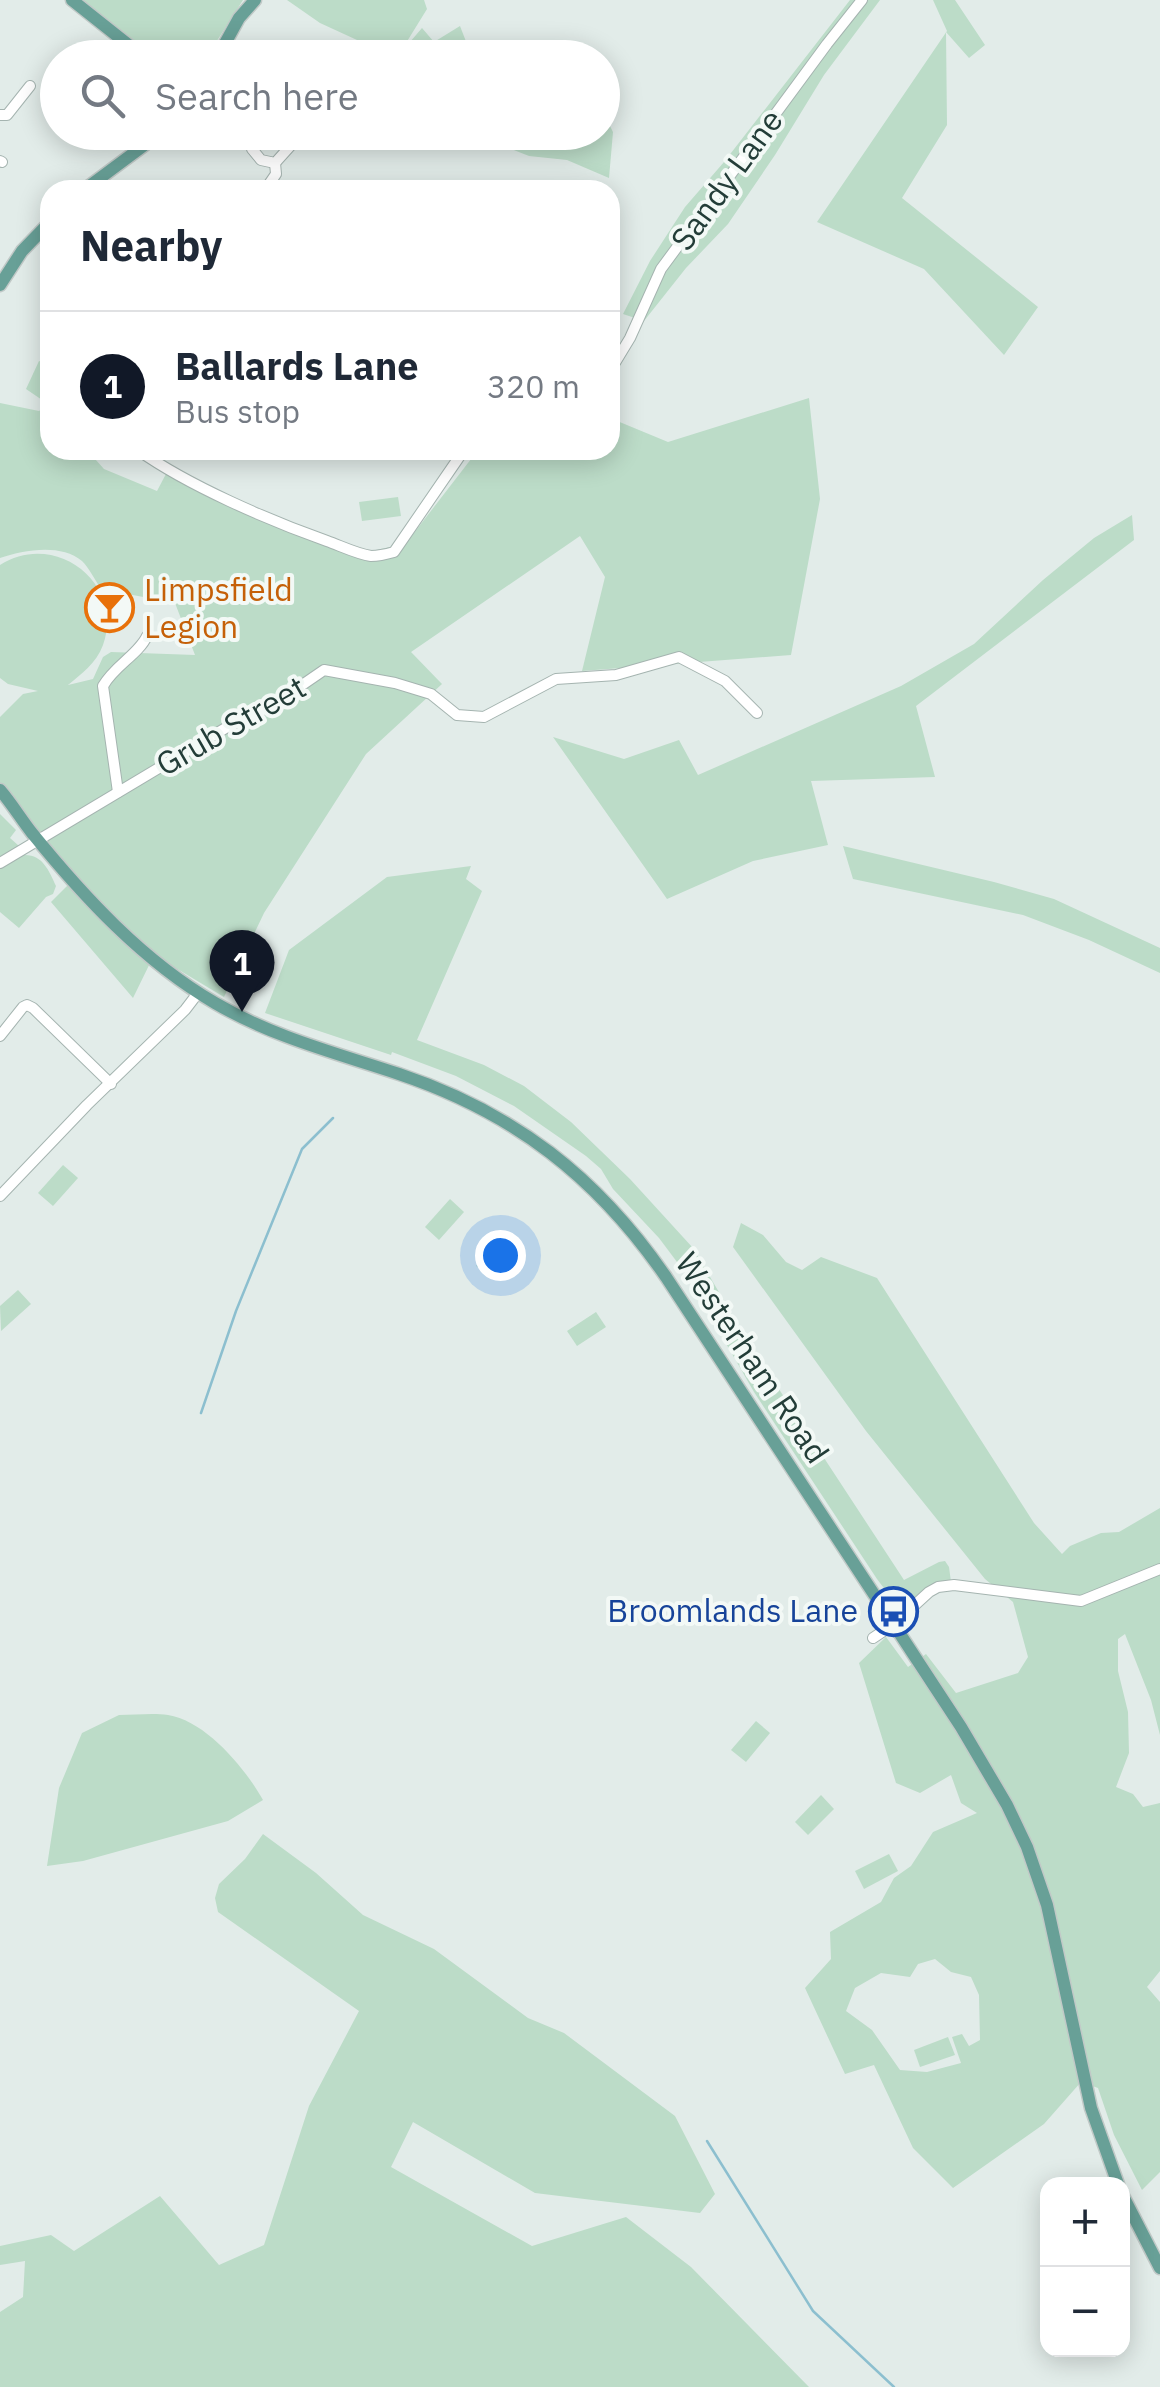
<!DOCTYPE html>
<html lang="en">
<head>
<meta charset="utf-8">
<style>
  :root { --surface:#fff; --page:#f6f6f7; --text:#1f2937; --muted:#747a83; --line:#e0e1e3; --accent:#111827 }
  body { margin:0; font-family:"IBM Plex Sans",sans-serif; background:var(--page); color:var(--text) }
  .controls { position:absolute; right:30px; bottom:30px; display:grid; overflow:hidden; border-radius:20px; box-shadow:0 5px 25px #0003 }
  .controls button { width:90px; height:90px; display:grid; place-items:center; padding:0; border:0; border-bottom:2px solid var(--line); background:var(--surface); color:var(--text); font:50px sans-serif }
  .you { position:absolute; left:500px; top:1255px; width:35px; height:35px; margin:-25px; border:8px solid #fff; border-radius:50%; background:#1a73e8; box-shadow:0 0 0 15px #1a73e833 }
  .badge { display:grid; place-items:center; width:65px; height:65px; border-radius:50%; background:var(--accent); color:#fff; font-size:32px; font-weight:700 }
  .pin { position:absolute; translate:-50% -82px; filter:drop-shadow(0 2px 5px #0008) }
  .pin::after { content:''; position:absolute; top:52px; width:35px; height:30px; background:inherit; clip-path:polygon(0 0,100% 0,50% 100%) }
  .list { margin:0; padding:0; list-style:none }
  h2 { display:flex; justify-content:space-between; align-items:center; height:130px; margin:0; padding:0 40px; font-size:42px }
  h2 small { font-size:32px; font-weight:400; color:var(--muted) }
  .list li { display:grid; grid-template-columns:65px 1fr auto; gap:30px; align-items:center; box-sizing:border-box; height:150px; padding:0 40px; border-top:2px solid var(--line) }
  .list b { display:block; font-size:38px; white-space:nowrap }
  .list p { margin:0; font-size:32px; white-space:nowrap; color:var(--muted) }
  .list em { font-size:32px; font-style:normal; color:var(--muted) }
  .icon { flex:none; width:55px; height:55px; fill:none; stroke:currentColor; stroke-width:2; stroke-linecap:round; stroke-linejoin:round }
  .map { position:relative; flex:none; width:1160px; height:2387px; overflow:hidden }
  .search { position:absolute; background:var(--surface); box-shadow:0 5px 25px #0003; left:40px; top:40px; width:580px; height:110px; display:flex; align-items:center; gap:25px; box-sizing:border-box; padding:0 35px; border-radius:55px; color:var(--muted); font-size:38px }
  .panel { position:absolute; background:var(--surface); box-shadow:0 5px 25px #0003; left:40px; top:180px; width:580px; height:280px; border-radius:30px }
  .map>svg:first-child { display:block }
  .green { fill:#bcdcc8; fill-rule:evenodd }
  .lines { fill:none; stroke-linecap:round; stroke-linejoin:round }
  .stream { stroke:#8cbfcf; stroke-width:2.5 }
  .minor-casing { stroke:#a5b4b0; stroke-width:12 }
  .major-casing { stroke:#c1c9c7; stroke-width:15 }
  .minor { stroke:#fff; stroke-width:10 }
  .major { stroke:#68a097; stroke-width:12 }
  .labels { text-anchor:middle; stroke-width:8; stroke-linejoin:round; paint-order:stroke }
  .street-label { font-size:32px; fill:#233d38; stroke:#f3f9f6 }
  .food-label { font-size:32px; fill:#c56008; stroke:#f3f9f6; text-anchor:start }
  .transit-label { font-size:32px; fill:#164399; stroke:#f3f9f6; text-anchor:end }
</style>
</head>
<body>
<div class="map">
<svg width="1160" height="2387" viewBox="0 0 1160 2387">
  <rect width="100%" height="100%" fill="#e2ece9"/>
  <g class="green">
    <path d="M82,0H243L206,58L161,57L115,28Z"/>
    <path d="M287,0H424L427,9L398,56L422,28L434,42L460,26L472,57H394L320,23Z"/>
    <path d="M850,0H880L824,75L775,155L728,224L686,268L644,321L623,314L650,261L685,207L724,162Z"/>
    <path d="M933,0H955L985,45L969,58L946,32L947,125L902,198L1038,307L1004,355L924,269L817,222L947,31Z"/>
    <path d="M603,122H608L613,132L609,178L567,160L529,156L501,145L482,133L558,132L570,136L574,133L602,132Z"/>
    <path d="M39,361L50,365V450H87L104,469L157,491L167,472L358,554L390,547L400,551L478,450H610V418L668,442L809,398L820,499L791,655L582,671L605,577L580,536L411,652L442,684L366,754L264,913L224,997L154,955L133,998L51,902L76,877L0,789V717L23,694L38,691L8,684L0,678V565C55,530 125,583 103,645C96,664 81,674 68,685L93,679L103,657L111,652L195,655L175,603L101,589C95,580 89,568 82,561C61,543 23,550 0,558V403L39,411L48,404L26,389Z"/>
    <path d="M398,497L401,516L362,521L359,502Z"/>
    <path d="M1132,515L1134,540L916,706L935,777L811,781L828,845L753,861L667,899L553,737L624,759L679,740L698,775L901,686L974,644L1043,580L1094,538Z"/>
    <path d="M0,814L16,830L10,838L19,846L25,855C43,855 49,871 56,886L53,894L46,897L19,928L0,912Z"/>
    <path d="M843,846L994,882L1054,899L1160,948V973L1089,940L1023,915L853,879Z"/>
    <path d="M471,866L466,879L482,891L417,1040L484,1065L524,1086L571,1122L630,1179L693,1248L750,1345L904,1580L939,1562L945,1561L949,1567L951,1582L934,1583L899,1608L877,1579L754,1392L686,1274L659,1238L613,1189L601,1169L586,1156L514,1106L456,1076L392,1052L391,1055L265,1013L289,950L387,877Z"/>
    <path d="M63,1165L78,1178L53,1206L38,1193Z"/>
    <path d="M450,1199L464,1212L439,1240L425,1227Z"/>
    <path d="M741,1223L763,1235L786,1262L802,1270L821,1257L877,1278L1034,1523L1062,1554L1070,1546L1101,1533L1119,1532L1160,1508V1735L1151,1700L1125,1634L1118,1639V1671L1128,1712L1129,1753L1116,1787L1133,1794L1143,1807L1160,1803V1971L1147,1987L1160,2002V2172L1142,2190L1114,2135L1098,2088L1081,2082L1044,2124L953,2188L913,2148L874,2065L845,2074L805,1988L831,1959L830,1932L881,1902L894,1878L911,1866L933,1832L977,1813L961,1803L951,1775L920,1793L896,1783L859,1663L886,1637L908,1667L926,1654L956,1693L1018,1673L1028,1657L1013,1602L985,1579L866,1431L733,1247ZM935,1959L951,1972L971,1977L979,1995L980,2040L969,2046L962,2034L952,2037L961,2063L927,2072L900,2070L872,2030L846,2011L855,1988L881,1973L910,1977L918,1964Z"/>
    <path d="M500,1236L515,1248L491,1277L476,1266Z"/>
    <path d="M18,1290L31,1304L1,1331L0,1306Z"/>
    <path d="M596,1312L606,1327L577,1346L567,1331Z"/>
    <path d="M119,1715C135,1715 153,1713 168,1715C206,1721 245,1768 263,1800L228,1821L83,1861L47,1866L59,1788L82,1733Z"/>
    <path d="M756,1721L770,1733L746,1762L731,1750Z"/>
    <path d="M821,1795L834,1809L808,1835L795,1822Z"/>
    <path d="M263,1834L316,1873L363,1915L434,1949L528,2018L564,2033L675,2116L715,2194L700,2213L535,2193L413,2122L391,2167L532,2246L626,2217L691,2267L809,2387H0V2312L23,2297L25,2261L0,2265V2246L51,2235L74,2251L160,2196L219,2265L264,2245L309,2106L359,2011L218,1912L215,1898L219,1884L245,1859Z"/>
    <path d="M889,1854L898,1871L864,1889L855,1871Z"/>
    <path d="M948,2037L955,2055L920,2067L914,2050Z"/>
  </g>
  <g class="lines">
    <g class="stream">
      <path d="M201,1413L236,1311L302,1149L333,1118"/>
      <path d="M707,2141L813,2311L894,2387"/>
    </g>
    <defs>
      <g id="minor">
        <path d="M0,115H7L30,86"/>
        <path d="M252,132V149L261,160L275,163L303,132"/>
        <path d="M0,161L2,162"/>
        <path d="M265,190L276,174L275,163"/>
        <path d="M610,371L630,338L661,269L827,44L862,0"/>
        <path d="M138,450C189,486 268,520 327,541C341,546 357,554 371,556C379,556 387,554 394,552L464,450"/>
        <path d="M118,792L103,686C114,666 139,654 147,636"/>
        <path d="M0,863L229,726L273,705L324,670L395,683L431,694L457,715L484,717L556,679L616,675L679,657L725,681L757,713"/>
        <path d="M0,1036L23,1007L27,1005L33,1008L111,1084"/>
        <path d="M0,1196L87,1105L185,1010L198,993"/>
        <path d="M873,1638L894,1624L929,1592L938,1587L954,1585L1081,1601L1160,1569"/>
      </g>
      <g id="major">
        <path d="M72,0L145,58"/>
        <path d="M217,58L239,18L255,0"/>
        <path d="M84,190L162,132"/>
        <path d="M0,285L22,251L50,222"/>
        <path d="M0,790C12,804 21,819 32,833C84,897 143,961 215,1003C273,1037 336,1053 399,1074C515,1113 597,1177 666,1277L961,1727L1007,1805L1027,1847L1047,1905L1091,2108L1118,2184"/>
        <path d="M1122,2194L1160,2268"/>
      </g>
    </defs>
    <use href="#minor" class="minor-casing"/>
    <use href="#major" class="major-casing"/>
    <use href="#minor" class="minor"/>
    <use href="#major" class="major"/>
  </g>
  <defs>
    <symbol id="bar-ring" viewBox="-11 -11 22 22"><circle r="9.5" fill="#f3f9f6" stroke="#e8710a" stroke-width="1.5"/><path d="M-6-5H6L.8 .8V4.5H3.5V6h-7V4.5H-.8V.8Z" fill="#e8710a"/></symbol>
    <symbol id="bus-ring" viewBox="-11 -11 22 22"><circle r="9.5" fill="#f3f9f6" stroke="#1a4fb4" stroke-width="1.5"/><path d="M-5-6H5V4H4V6H2V4H-2V6H-4V4H-5ZM-3.5-4V0h7V-4ZM-3.5 1.2v1.5H-2V1.2ZM2 1.2v1.5H3.5V1.2Z" fill="#1a4fb4"/></symbol>
  </defs>
  <g fill-rule="evenodd">
    <use href="#bar-ring" x="82" y="580" width="55" height="55"/>
    <use href="#bus-ring" x="866" y="1584" width="55" height="55"/>
  </g>
  <g class="labels">
    <g class="street-label">
      <text transform="translate(727 180) rotate(-54)" y="11">Sandy Lane</text>
      <text transform="translate(231 726) rotate(-30)" y="11">Grub Street</text>
      <text transform="translate(752 1358) rotate(56)" y="11">Westerham Road</text>
    </g>
    <g class="food-label">
      <text x="144" y="601">Limpsfield<tspan x="144" dy="37">Legion</tspan></text>
    </g>
    <g class="transit-label">
      <text x="858" y="1622">Broomlands Lane</text>
    </g>
  </g>
</svg>
<div class="controls">
<button>+</button>
<button>−</button>
</div>
<div class="you"></div>
<div class="pin badge" style="left:242px;top:1012px">1</div>
<div class="search"><svg class="icon" aria-label="search" viewBox="0 0 24 24"><circle cx="10" cy="10" r="6"/><path d="M15 15l6 6"/></svg>Search here</div>
<section class="panel">
<h2>Nearby<small></small></h2>
<ul class="list">
<li><span class="badge">1</span><div><b>Ballards Lane</b><p>Bus stop</p></div><em>320 m</em></li>
</ul>
</section>
</div>
</body>
</html>
